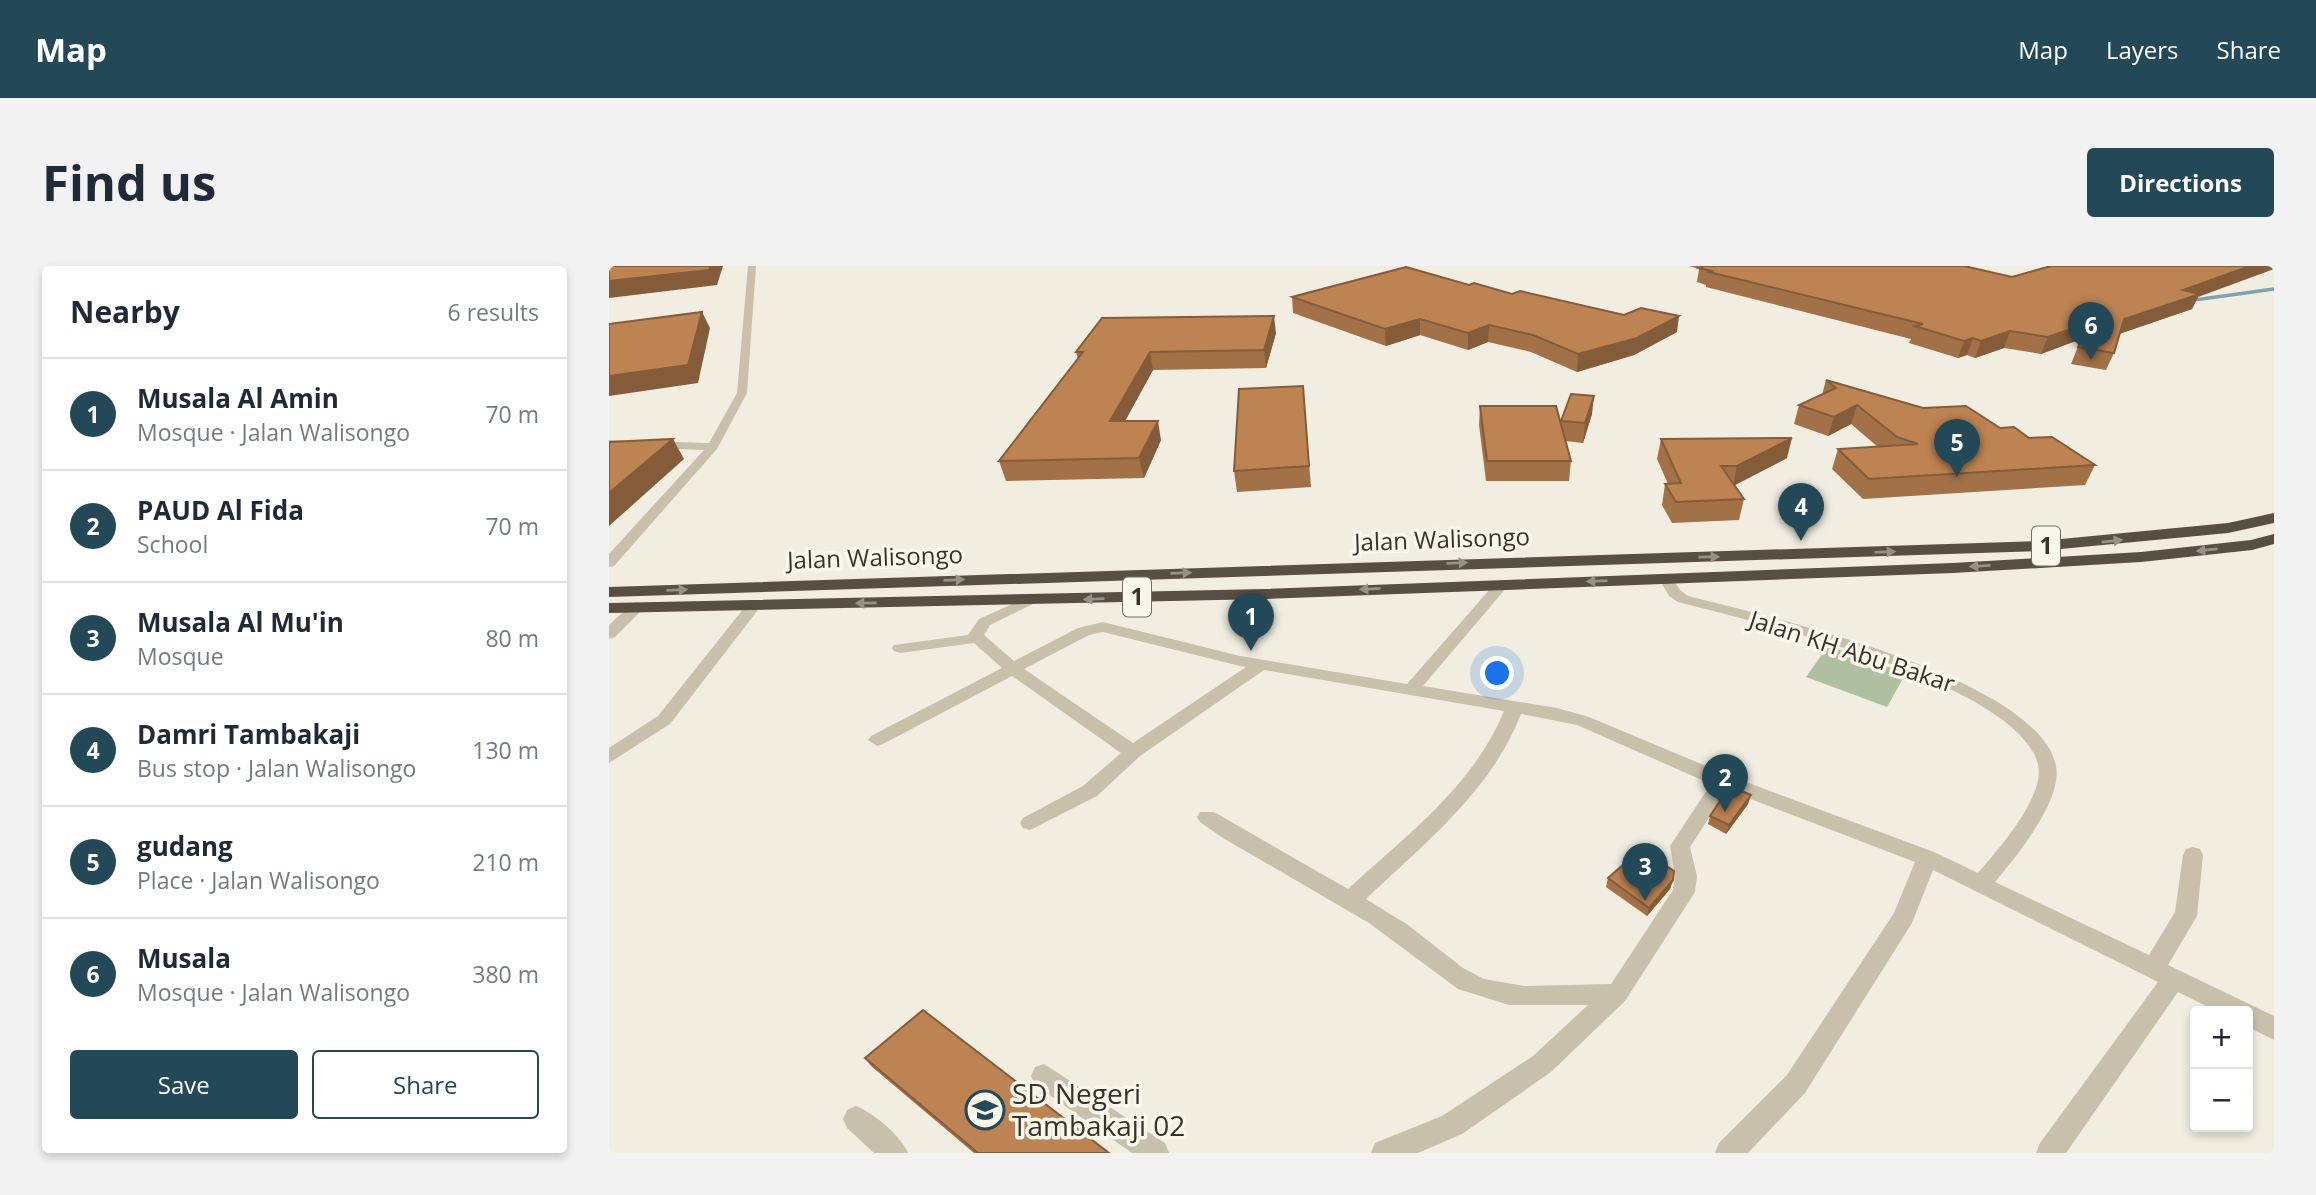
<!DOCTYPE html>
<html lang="en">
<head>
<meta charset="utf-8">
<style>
  :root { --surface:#fff; --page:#f2f2f3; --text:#1f2937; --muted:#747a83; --line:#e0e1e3; --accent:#234857 }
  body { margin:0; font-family:"Open Sans",sans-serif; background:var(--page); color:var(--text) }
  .controls { position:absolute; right:21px; bottom:21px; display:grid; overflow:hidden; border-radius:7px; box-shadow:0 4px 10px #0003 }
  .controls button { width:63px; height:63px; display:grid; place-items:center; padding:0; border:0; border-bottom:2px solid var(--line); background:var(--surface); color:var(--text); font:35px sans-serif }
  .you { position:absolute; left:889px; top:408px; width:24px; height:24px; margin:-18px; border:5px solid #fff; border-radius:50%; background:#1a73e8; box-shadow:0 0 0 10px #1a73e833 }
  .badge { display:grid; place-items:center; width:46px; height:46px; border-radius:50%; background:var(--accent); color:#fff; font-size:23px; font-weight:700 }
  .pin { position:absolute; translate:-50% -58px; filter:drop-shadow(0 2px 4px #0008) }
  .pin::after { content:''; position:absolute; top:37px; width:24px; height:21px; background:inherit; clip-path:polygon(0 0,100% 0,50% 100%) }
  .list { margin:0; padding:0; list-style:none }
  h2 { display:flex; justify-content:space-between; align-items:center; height:91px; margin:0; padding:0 28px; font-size:30px }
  h2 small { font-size:23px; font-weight:400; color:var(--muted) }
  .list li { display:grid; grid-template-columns:46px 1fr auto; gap:21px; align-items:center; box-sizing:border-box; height:112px; padding:0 28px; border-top:2px solid var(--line) }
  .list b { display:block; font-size:26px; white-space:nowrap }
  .list p { margin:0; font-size:23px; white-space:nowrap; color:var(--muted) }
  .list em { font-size:23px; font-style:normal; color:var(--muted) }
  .actions { display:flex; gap:14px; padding:21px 28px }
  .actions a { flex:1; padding:16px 0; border:2px solid var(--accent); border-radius:7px; text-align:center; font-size:24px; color:var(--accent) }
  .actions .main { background:var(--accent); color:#fff }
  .map { position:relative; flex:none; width:1665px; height:887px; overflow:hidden; border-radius:7px }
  header { display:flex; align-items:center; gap:42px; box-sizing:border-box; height:98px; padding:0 35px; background:var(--accent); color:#fff }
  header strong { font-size:33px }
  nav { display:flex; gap:38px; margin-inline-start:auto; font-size:24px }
  .intro { display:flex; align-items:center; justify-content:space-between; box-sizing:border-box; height:168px; padding:0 42px }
  h1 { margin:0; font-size:49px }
  .button { padding:18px 32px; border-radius:7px; background:var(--accent); color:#fff; font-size:24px; font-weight:700 }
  main { display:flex; gap:42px; padding:0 42px }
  aside { flex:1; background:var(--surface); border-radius:7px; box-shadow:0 4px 10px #0003 }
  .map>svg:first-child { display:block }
  .green { fill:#afc0a1 }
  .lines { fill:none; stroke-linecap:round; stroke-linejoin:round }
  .stream { stroke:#81a1ad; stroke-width:3.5 }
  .minor { fill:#c9c0ac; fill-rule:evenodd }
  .highway { fill:#584e42; fill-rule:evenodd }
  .wall { fill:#a37147 }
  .shaded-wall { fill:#845c39 }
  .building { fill:#bd8352; stroke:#845c39; stroke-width:2 }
  .oneway { fill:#989186 }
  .labels { text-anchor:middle; stroke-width:7; stroke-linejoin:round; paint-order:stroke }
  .shield { fill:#f9f6ec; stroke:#726d65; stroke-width:2 }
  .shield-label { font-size:23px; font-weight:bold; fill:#38322b }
  .street-label { font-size:24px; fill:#38322b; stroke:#f9f6ec }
  .near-poi-label { font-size:28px; fill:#38322b; stroke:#f9f6ec; text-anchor:start }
</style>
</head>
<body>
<header>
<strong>Map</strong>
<nav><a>Map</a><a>Layers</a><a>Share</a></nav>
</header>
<div class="intro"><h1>Find us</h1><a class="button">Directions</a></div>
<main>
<aside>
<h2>Nearby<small>6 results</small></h2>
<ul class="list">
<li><span class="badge">1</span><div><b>Musala Al Amin</b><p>Mosque · Jalan Walisongo</p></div><em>70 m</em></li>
<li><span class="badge">2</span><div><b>PAUD Al Fida</b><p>School</p></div><em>70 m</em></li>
<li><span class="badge">3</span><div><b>Musala Al Mu'in</b><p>Mosque</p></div><em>80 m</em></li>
<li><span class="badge">4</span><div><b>Damri Tambakaji</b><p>Bus stop · Jalan Walisongo</p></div><em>130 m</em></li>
<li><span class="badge">5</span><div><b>gudang</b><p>Place · Jalan Walisongo</p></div><em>210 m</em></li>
<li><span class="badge">6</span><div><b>Musala</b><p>Mosque · Jalan Walisongo</p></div><em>380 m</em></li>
</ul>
<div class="actions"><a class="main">Save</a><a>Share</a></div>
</aside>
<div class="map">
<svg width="1665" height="887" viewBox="0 0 1665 887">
  <rect width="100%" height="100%" fill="#f1ede0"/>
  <path class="green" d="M1219,380L1297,407L1278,441L1197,411Z"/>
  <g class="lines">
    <path class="stream" d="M1578,35L1665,23"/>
    <g class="minor">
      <path d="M139,0H147L138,127L108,183L5,300L0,301V288L95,184L0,180V174L100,177L128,127Z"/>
      <path d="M1057,309L1062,310L1071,324L1079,330C1158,350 1429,411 1447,500C1454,534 1407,591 1386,616L1540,689L1566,646L1574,589L1577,583L1584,581L1591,583L1594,589L1588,650L1559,699L1665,750V774L1639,761V745H1607L1569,726L1457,887H1427L1431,877L1549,716L1324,604L1303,657L1196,827L1139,887H1106L1110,877L1178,809L1285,647L1306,596L1118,524L1081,581L1088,610L1086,626L1016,735L942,806L853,868L809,887H762L766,877L833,850L924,790L979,739H900L849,723L760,657L614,572L591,556L588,551L591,546H605L739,623C797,570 865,519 895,445L655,404L531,490L488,530L421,564L414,562L411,557L414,552L474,520L512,487L403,410L274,478L268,480L259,474L262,470L393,402L365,377L291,387L285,385L283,382L285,379L359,369L370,353L417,332L422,330L430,335L381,359L375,369L405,395L469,362L494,356L631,390L798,418L888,315L893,314L900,318L898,321L814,420L948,442L980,451L1121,510L1325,586L1369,607C1388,585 1437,530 1429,498C1406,415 1145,356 1069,336L1060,330L1050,313ZM494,366L631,400L637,401L524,477L415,403L480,369ZM912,448L968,459L1102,518L1061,580L1066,610L1064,624L1002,718L915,720L875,713L854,702L799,659L757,633C815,578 883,524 912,448Z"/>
      <path d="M144,335L152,340L61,458L0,497V482L49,450L139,337Z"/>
      <path d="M28,336L33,338L36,341L6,371L0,373V359L23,338Z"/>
      <path d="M435,798L556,877L560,887H523L426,819L422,810L426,801Z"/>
      <path d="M247,840C265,847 291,869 299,887H265L238,862L234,853L238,844Z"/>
    </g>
    <g class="highway">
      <path d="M1665,247V257L1619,267L1431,285L0,331V321L1431,275L1619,257Z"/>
      <path d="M1665,268V278L1643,284L1532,296L1344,307L657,333L0,347V337L657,323L1344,297L1532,286L1642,274Z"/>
    </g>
  </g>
  <g class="wall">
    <path d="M1080,0H1355L1403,11L1589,31L1583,43L1510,68L1505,87L1497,104L1462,98L1472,73L1432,88L1395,82L1366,92L1358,89L1349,92L1300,77L1302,73L1097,21V19L1088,16L1090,3Z"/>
    <path d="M860,19L1068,66L1025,89L968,106L922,86L879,76L859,84L811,69L777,80L684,47L683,31Z"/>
    <path d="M667,67L657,102L544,104L516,155L552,174L535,212L397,215L390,195L469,93L467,86Z"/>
    <path d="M1217,114L1314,142L1391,162L1420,172L1486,199L1476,219L1254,233L1223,203L1229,183L1269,181L1242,158L1219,170L1185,158L1190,139L1213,129Z"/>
    <path d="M694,120L702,221L628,226L625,205Z"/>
    <path d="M871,140L952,157V155L983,148L974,177L956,175L962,195L960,215H877L870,159Z"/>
    <path d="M1052,173L1178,192L1126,219L1135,233L1130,254L1063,257L1053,239L1056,218H1059L1048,193Z"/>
    <path d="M1139,538L1117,568L1099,558L1101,550Z"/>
    <path d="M999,612L1064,614L1061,623L1038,650L997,621Z"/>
    <path d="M256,792L500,887H365L262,800Z"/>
  </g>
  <g class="shaded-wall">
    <path d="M102,0H114L108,19L0,32V15Z"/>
    <path d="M1641,0H1665V3L1589,31L1583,43L1507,69L1515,53L1574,24Z"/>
    <path d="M93,46L101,62L89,117L0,130V110Z"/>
    <path d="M665,50L667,67L657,102L655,84Z"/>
    <path d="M1070,50L1068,66L1025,89L968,106L969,88Z"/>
    <path d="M811,53V69L777,80L776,63Z"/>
    <path d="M1479,57L1472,73L1432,88L1439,71Z"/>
    <path d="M880,59L879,76L859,84V67Z"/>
    <path d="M1401,65L1395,82L1366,92L1372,75Z"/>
    <path d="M1364,72L1358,89L1349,92L1355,75Z"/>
    <path d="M541,86L544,104L505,175L501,155Z"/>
    <path d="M985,130L983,148L974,177L976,157Z"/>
    <path d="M1248,139L1242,158L1219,170L1225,151Z"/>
    <path d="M549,155L552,174L535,212L530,192Z"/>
    <path d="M1183,172L1178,192L1124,220L1128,200Z"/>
    <path d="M64,173L75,193L0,260V227Z"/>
    <path d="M1142,529L1139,538L1117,568L1120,559Z"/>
    <path d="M1064,614L1061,623L1038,650L1040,642Z"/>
  </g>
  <g class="building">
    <path d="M0,0H102L100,4L0,15Z"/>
    <path d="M1095,0H1355L1403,11L1442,0H1641L1574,24L1591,28L1515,53L1505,87L1469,81L1479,57L1439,71L1401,65L1372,75L1364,72L1355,75L1306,60L1314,58L1100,6L1103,5L1090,2Z"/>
    <path d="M797,1L860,19L865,17L903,28L911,25L1015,49L1032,42L1070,50L1028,72L969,88L924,69L880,59L859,67L811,53L776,63L683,31Z"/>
    <path d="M93,46L79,99L0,110V58Z"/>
    <path d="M665,50L655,84L541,86L501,155H549L530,192L390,195L474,86H467L493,52Z"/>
    <path d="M1217,114L1314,142L1357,140L1391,162L1405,161L1420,172L1443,171L1486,199L1260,213L1229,183L1309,178L1288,171L1248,139L1225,151L1190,139L1227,122Z"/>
    <path d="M694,120L700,200L625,205L630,123Z"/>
    <path d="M962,128L985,130L976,157L952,155Z"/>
    <path d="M871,140H947L962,195H878Z"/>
    <path d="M1183,172L1128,200H1112L1135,233L1067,236L1056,218L1072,217L1052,173Z"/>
    <path d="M64,173L0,227V176Z"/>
    <path d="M1121,520L1142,529L1120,559L1101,550Z"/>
    <path d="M1032,583L1065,605L1064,614L1040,642L999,612Z"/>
    <path d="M314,744L500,887H369L256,792Z"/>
  </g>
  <defs><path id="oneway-solid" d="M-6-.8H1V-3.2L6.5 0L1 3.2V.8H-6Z" transform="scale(1.75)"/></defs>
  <g class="oneway">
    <use href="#oneway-solid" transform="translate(1503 275) rotate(-6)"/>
    <use href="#oneway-solid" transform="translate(1598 284) rotate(174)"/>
    <use href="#oneway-solid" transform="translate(1276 286) rotate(-2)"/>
    <use href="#oneway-solid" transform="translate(1100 291) rotate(-1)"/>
    <use href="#oneway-solid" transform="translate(848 297) rotate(-2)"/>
    <use href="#oneway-solid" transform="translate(1371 300) rotate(177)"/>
    <use href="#oneway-solid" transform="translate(572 307) rotate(-2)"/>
    <use href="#oneway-solid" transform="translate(345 314) rotate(-2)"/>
    <use href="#oneway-solid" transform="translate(988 315) rotate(178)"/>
    <use href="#oneway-solid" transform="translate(761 323) rotate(177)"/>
    <use href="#oneway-solid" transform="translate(68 324) rotate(-2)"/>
    <use href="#oneway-solid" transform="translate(485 333) rotate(178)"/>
    <use href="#oneway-solid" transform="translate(257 337) rotate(179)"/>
  </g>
  <defs>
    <symbol id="school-ring" viewBox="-11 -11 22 22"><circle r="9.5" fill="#f9f6ec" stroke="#234857" stroke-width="1.5"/><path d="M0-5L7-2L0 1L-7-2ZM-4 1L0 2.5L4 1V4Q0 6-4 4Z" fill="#234857"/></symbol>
  </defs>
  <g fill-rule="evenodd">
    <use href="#school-ring" x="354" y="822" width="44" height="44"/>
  </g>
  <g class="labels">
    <g class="shield">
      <rect x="1423" y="260.5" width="28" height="39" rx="5"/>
      <rect x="514" y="311.5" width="28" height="39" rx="5"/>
    </g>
    <g class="shield-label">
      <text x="1437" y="288">1</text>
      <text x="528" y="339">1</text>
    </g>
    <g class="street-label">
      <text transform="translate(833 274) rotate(-2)" y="8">Jalan Walisongo</text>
      <text transform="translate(266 292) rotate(-2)" y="8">Jalan Walisongo</text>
      <text transform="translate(1243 386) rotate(18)" y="8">Jalan KH Abu Bakar</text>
    </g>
    <g class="near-poi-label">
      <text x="403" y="838">SD Negeri<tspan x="403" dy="32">Tambakaji 02</tspan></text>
    </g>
  </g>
</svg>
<div class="controls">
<button>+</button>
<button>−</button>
</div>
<div class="you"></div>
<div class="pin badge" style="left:642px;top:385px">1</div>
<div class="pin badge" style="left:1116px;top:546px">2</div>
<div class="pin badge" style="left:1036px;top:635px">3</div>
<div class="pin badge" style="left:1192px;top:275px">4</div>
<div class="pin badge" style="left:1348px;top:211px">5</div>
<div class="pin badge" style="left:1482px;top:94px">6</div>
</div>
</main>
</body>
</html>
